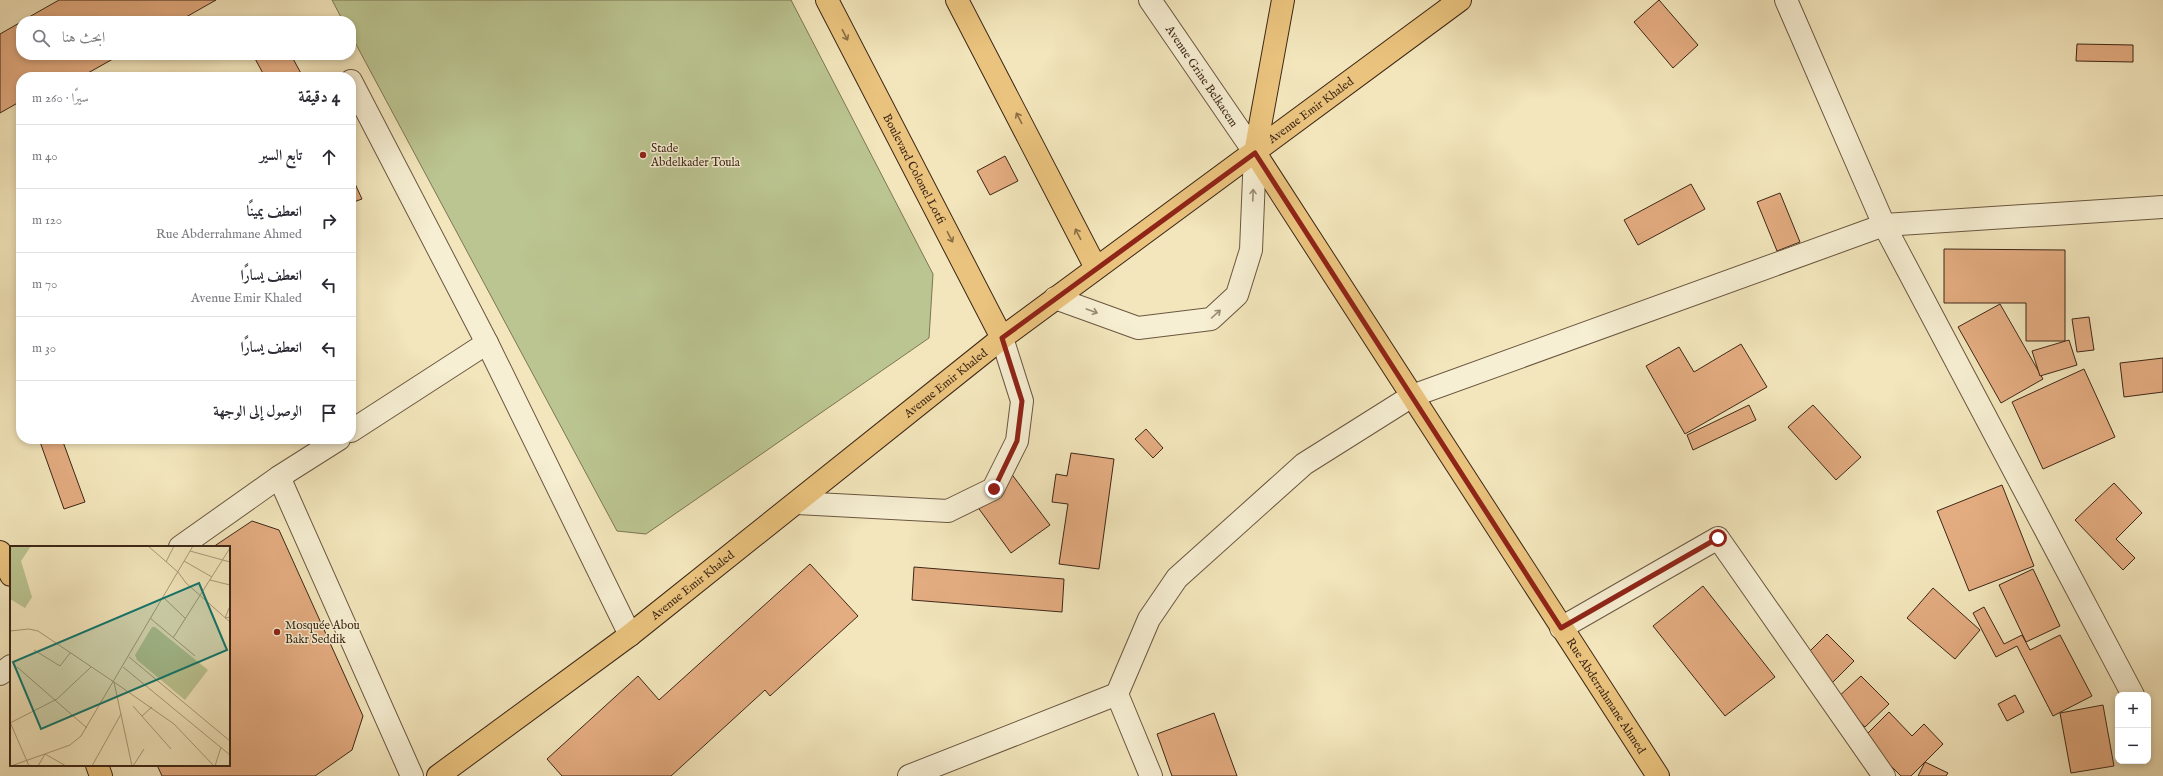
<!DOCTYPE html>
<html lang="ar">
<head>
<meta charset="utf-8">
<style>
  :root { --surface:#fff; --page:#f2f2f3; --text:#2b2b33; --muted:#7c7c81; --line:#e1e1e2 }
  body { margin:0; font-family:"IM FELL English",Amiri,serif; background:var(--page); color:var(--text); direction:rtl }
  .controls { position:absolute; right:12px; bottom:12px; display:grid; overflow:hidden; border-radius:8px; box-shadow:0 2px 6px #0003 }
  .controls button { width:36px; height:36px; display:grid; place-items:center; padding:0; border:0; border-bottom:1px solid var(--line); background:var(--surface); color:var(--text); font:20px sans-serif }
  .stop { position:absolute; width:12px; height:12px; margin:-9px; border:3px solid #8f2418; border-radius:50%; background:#fff }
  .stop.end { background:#8f2418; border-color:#fff; box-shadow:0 1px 4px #0008 }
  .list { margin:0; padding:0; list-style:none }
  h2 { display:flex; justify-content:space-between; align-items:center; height:52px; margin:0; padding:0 16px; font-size:17px }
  h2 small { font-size:13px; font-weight:400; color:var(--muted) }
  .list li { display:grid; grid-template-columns:26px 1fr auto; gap:12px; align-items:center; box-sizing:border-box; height:64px; padding:0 16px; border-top:1px solid var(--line) }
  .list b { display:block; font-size:15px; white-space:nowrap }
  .list p { margin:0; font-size:13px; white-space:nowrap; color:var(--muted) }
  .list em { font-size:13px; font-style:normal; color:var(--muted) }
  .icon { flex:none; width:22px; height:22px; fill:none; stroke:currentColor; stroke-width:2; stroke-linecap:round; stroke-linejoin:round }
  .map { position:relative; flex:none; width:2163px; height:776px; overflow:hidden; direction:ltr }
  .search { position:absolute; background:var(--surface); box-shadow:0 2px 6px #0003; left:16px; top:16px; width:340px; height:44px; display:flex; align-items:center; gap:10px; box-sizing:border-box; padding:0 14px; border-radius:16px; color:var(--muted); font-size:15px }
  .panel { position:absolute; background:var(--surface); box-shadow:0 2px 6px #0003; left:16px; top:72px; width:340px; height:372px; border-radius:16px; direction:rtl }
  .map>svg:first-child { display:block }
  .green { fill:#bbc591; stroke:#7c7654 }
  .building { fill:#e4ac81; stroke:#3d2717 }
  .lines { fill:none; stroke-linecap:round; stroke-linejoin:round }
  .minor-casing { stroke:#6a5740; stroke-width:24 }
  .major-casing { stroke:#3d2717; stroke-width:24 }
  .minor { stroke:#f7efd3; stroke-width:22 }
  .major { stroke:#eac37e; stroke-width:22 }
  .oneway { stroke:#8b6d45 }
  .oneway2 { stroke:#9a8b75 }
  .route { stroke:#8f2418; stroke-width:5 }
  .poi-dot { fill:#8f2418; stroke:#f7efd3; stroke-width:1.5 }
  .labels { text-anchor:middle; stroke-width:3; stroke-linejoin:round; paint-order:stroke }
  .street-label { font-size:12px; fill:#3d2717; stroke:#f7efd3 }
  .poi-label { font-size:12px; fill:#3d2717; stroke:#f7efd3; text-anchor:start }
  .inset-road { fill:none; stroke:#aa9a7a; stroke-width:1 }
  .view { fill:#0f766e; fill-opacity:0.15; stroke:#0f766e; stroke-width:2 }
  .inset-edge { fill:none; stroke:#3d2717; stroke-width:2 }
</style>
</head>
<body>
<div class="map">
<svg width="2163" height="776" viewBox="0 0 2163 776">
  <rect width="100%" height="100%" fill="#f3e6bc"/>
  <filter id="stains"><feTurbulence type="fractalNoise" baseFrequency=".005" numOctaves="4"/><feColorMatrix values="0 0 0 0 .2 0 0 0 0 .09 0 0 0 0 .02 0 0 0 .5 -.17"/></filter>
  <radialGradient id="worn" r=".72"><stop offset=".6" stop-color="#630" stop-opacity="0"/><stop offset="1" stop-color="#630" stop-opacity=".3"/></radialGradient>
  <path class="green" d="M332,0H791L933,274L929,338L646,534L617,531L351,35V21H343Z"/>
  <g class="building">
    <path d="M59,0H216L179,21H22Z"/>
    <path d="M1659,0L1698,45L1673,68L1634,22Z"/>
    <path d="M21,22V55H120L88,73L90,77H21V101L0,113V34Z"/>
    <path d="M2077,44L2133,45V62L2076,61Z"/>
    <path d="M253,55H291L303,77H265Z"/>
    <path d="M1005,156L1018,181L990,195L977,171Z"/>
    <path d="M351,175L362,199L351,203Z"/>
    <path d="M1691,184L1705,209L1638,245L1624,220Z"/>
    <path d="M1780,193L1800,242L1777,251L1757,202Z"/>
    <path d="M1944,249L2065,250V341H2026V303H1944Z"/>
    <path d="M2000,304L2043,379L2001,403L1958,327Z"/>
    <path d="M2089,317L2094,350L2077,352L2072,319Z"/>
    <path d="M2069,340L2077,365L2040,376L2032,351Z"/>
    <path d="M1741,344L1767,387L1685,434L1646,366L1679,347L1694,372Z"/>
    <path d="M2163,358V392L2124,397L2120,363Z"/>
    <path d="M2084,369L2115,437L2043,469L2012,402Z"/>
    <path d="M1749,405L1756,420L1693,450L1687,435Z"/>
    <path d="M1813,405L1861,457L1836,480L1788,427Z"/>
    <path d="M1146,429L1163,448L1153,458L1135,439Z"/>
    <path d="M39,439H62L85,502L64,509Z"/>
    <path d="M1071,453L1114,459L1099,569L1059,564L1068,504L1052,502L1056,474L1067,476Z"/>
    <path d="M1007,468L1050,525L1011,553L969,495Z"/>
    <path d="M2114,483L2142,513L2116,539L2135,558L2123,570L2075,520Z"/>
    <path d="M2002,485L2034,566L1969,591L1937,511Z"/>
    <path d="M252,521L279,530L363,716L352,750L315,776H162L157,765H229V547H213Z"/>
    <path d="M810,564L858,616L770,696L765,690L671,776H562L547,759L638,676L659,700Z"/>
    <path d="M914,567L1064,579L1062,612L912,600Z"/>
    <path d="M2033,569L2060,626L2026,642L1999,585Z"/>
    <path d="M1703,586L1775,677L1725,716L1653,626Z"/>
    <path d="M1933,588L1980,630L1955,659L1907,618Z"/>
    <path d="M1984,607L2004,644L2022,635L2030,650L2060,635L2092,696L2053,716L2017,646L1996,657L1973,613Z"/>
    <path d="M1827,634L1854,661L1829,686L1802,659Z"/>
    <path d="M1861,676L1889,704L1865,727L1837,698Z"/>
    <path d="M2015,695L2024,712L2007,721L1998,704Z"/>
    <path d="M2103,705L2114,766L2071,773L2060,713Z"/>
    <path d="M1889,712L1912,736L1924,724L1943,744L1911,776H1901L1863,738Z"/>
    <path d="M1214,713L1237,776H1172L1157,734Z"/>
    <path d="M1925,762L1948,773L1946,776H1918Z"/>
  </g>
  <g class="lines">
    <defs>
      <g id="minor">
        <path d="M1786,0L1884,225L2133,695"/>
        <path d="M351,81L487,343L630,635"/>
        <path d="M1055,298L1138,328L1211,319L1237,295L1251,250L1255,153L1150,0"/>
        <path d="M351,431L487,343"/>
        <path d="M279,477L412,776"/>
        <path d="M797,503L948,511L993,489L1017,441L1022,401L1002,338"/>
        <path d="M180,547L279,477L339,439"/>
        <path d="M1561,628L1718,538L1884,776"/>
        <path d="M0,674L11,666"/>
        <path d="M909,776L1117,694"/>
        <path d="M1151,776L1117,694L1149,619L1177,578L1304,464L1412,396L1884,225L2163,207"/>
      </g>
      <g id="major">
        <path id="s1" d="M827,0L1002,338"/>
        <path d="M957,0L1096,268"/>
        <path id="s2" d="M1283,0L1255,153L1658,776"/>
        <path d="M0,552L11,575"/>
        <path d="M97,765L101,776"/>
        <path id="s3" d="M438,776L630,635L1002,338L1460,0"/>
      </g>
    </defs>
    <use href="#minor" class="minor-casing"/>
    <use href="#major" class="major-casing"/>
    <use href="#minor" class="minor"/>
    <use href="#major" class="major"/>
  </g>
  <defs><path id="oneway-shaft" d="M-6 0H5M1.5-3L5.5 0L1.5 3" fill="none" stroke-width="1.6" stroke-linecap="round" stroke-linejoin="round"/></defs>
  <g class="oneway">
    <use href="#oneway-shaft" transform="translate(845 35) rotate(63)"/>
    <use href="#oneway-shaft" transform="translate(1019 118) rotate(-117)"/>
    <use href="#oneway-shaft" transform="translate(1078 234) rotate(-117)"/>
    <use href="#oneway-shaft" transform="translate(950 237) rotate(63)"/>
  </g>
  <g class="oneway2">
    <use href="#oneway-shaft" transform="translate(1253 195) rotate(-88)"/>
    <use href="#oneway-shaft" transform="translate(1092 311) rotate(20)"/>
    <use href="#oneway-shaft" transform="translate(1216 314) rotate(-42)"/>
  </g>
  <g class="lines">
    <path class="route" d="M994,489L1017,441L1022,401L1002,338L1255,153L1561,628L1718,538"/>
  </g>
  <g class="poi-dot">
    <circle cx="643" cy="155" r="4"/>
    <circle cx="277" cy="632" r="4"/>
  </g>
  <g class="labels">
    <g class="street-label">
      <text transform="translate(1202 76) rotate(56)" y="4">Avenue Grine Belkacem</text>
      <text dy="4" stroke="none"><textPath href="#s3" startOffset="1098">Avenue Emir Khaled</textPath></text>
      <text dy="4" stroke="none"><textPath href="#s1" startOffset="190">Boulevard Colonel Lotfi</textPath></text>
      <text dy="4" stroke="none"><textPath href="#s3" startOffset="642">Avenue Emir Khaled</textPath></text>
      <text dy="4" stroke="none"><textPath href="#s3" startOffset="318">Avenue Emir Khaled</textPath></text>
      <text dy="4" stroke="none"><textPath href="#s2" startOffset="802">Rue Abderrahmane Ahmed</textPath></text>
    </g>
    <g class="poi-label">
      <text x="651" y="152">Stade<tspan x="651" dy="14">Abdelkader Toula</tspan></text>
      <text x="285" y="629">Mosquée Abou<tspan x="285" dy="14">Bakr Seddik</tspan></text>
    </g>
  </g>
  <g transform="translate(10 546)">
    <rect width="220" height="220" fill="#f3e6bc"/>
    <path d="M0,0H21L11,15L22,51L15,62L0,53ZM142,81H145L198,124L175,154L127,114L125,109Z" fill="#bbc591"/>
    <path class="inset-road" d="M138,0L168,26M180,5L220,16M174,15L202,31M156,16L164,0M168,26L176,37L220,76M200,34L220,39M153,51L176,73M220,60L215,72L220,71M140,72L185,110M0,85L19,83L28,85L104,136L122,220M163,92L220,2M24,104L50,120L60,107M119,111L220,195M7,121L77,182M113,121L220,209M104,136L164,178L204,220M123,160L161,203M132,170L142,161M0,176L19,220M0,177L47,153L81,121M1,220L60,199L71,190L183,0M28,220L35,208L56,220M82,220L111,168M123,220L134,203M205,220L211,201"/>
    <path class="view" d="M189,37L217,104L31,183L3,116Z"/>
    <rect width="220" height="220" class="inset-edge"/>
  </g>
  <rect width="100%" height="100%" filter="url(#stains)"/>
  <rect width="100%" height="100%" fill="url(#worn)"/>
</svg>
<div class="controls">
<button>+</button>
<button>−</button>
</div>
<div class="stop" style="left:1718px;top:538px"></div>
<div class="stop end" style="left:994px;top:489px"></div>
<div class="search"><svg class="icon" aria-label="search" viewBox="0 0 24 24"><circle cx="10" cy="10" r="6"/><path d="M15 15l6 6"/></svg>ابحث هنا</div>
<section class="panel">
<h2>4 دقيقة<small>سيرًا · 260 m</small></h2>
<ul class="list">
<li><svg class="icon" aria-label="ahead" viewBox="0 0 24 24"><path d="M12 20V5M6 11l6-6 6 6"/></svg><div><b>تابع السير</b></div><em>40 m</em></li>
<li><svg class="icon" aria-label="right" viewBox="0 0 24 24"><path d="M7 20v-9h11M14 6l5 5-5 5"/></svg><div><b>انعطف يمينًا</b><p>Rue Abderrahmane Ahmed</p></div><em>120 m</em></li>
<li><svg class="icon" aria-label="left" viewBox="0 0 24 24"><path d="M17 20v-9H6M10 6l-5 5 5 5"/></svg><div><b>انعطف يسارًا</b><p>Avenue Emir Khaled</p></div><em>70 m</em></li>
<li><svg class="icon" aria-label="left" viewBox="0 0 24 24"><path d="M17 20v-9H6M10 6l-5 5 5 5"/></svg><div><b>انعطف يسارًا</b></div><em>30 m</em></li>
<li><svg class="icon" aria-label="arrive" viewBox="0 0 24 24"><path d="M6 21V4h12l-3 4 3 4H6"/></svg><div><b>الوصول إلى الوجهة</b></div></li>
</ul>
</section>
</div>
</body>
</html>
